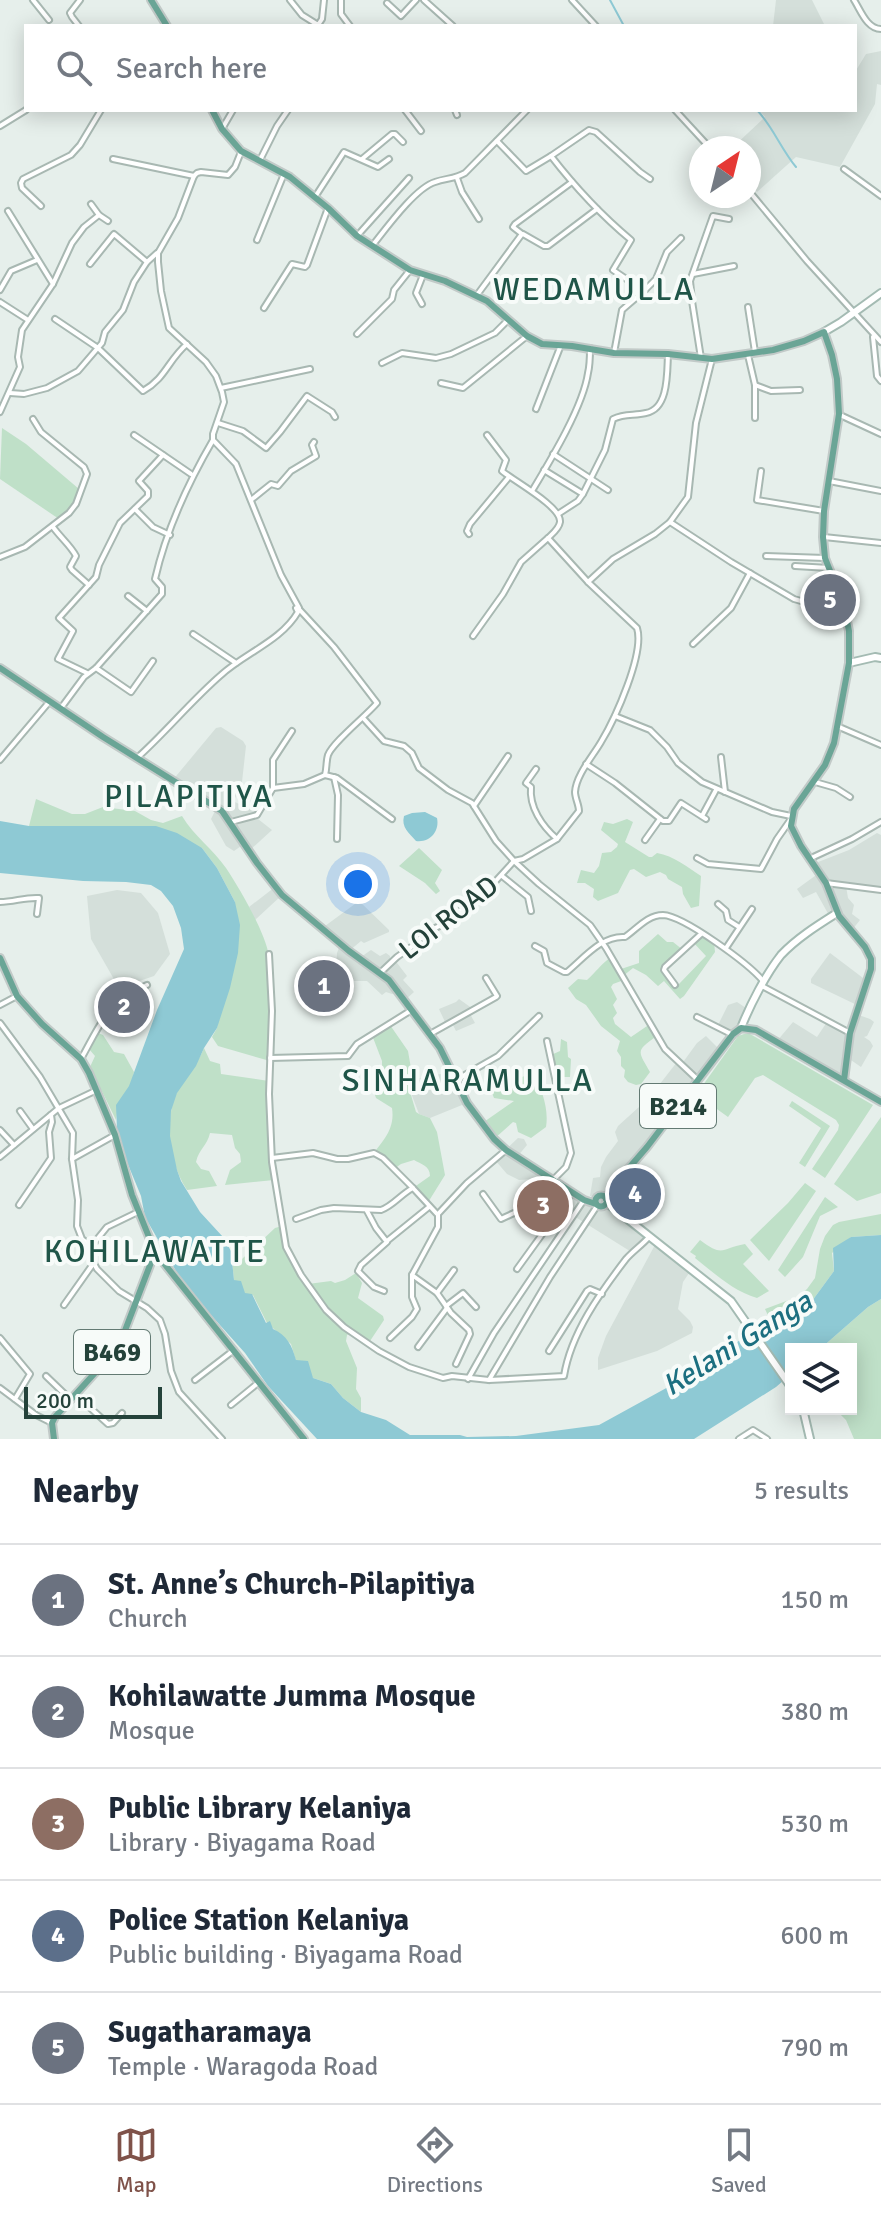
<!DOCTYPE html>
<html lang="en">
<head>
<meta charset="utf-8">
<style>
  :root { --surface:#fff; --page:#f2f2f3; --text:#1f2937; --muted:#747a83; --line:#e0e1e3; --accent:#7f5249 }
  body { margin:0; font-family:Signika,sans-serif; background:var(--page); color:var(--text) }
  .controls { position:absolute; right:24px; bottom:24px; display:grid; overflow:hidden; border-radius:0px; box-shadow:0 4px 20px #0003 }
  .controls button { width:72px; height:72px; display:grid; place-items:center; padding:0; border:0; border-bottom:2px solid var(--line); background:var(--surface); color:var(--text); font:40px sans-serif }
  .compass { position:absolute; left:689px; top:136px; width:72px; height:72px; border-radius:50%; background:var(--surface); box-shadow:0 4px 20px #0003; rotate:35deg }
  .scale { position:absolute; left:24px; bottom:20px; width:138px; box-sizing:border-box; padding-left:8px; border:4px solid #24423a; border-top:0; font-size:22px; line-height:28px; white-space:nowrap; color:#24423a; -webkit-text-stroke:6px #f7fbf9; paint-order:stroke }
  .you { position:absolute; left:358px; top:884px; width:28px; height:28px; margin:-20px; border:6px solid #fff; border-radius:50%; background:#1a73e8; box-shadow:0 0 0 12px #1a73e833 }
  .badge { display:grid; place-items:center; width:52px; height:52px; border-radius:50%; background:var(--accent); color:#fff; font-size:26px; font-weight:700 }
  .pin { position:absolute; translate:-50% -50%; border:4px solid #fff; box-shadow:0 2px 8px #0006 }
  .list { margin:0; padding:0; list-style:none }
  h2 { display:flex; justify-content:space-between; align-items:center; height:104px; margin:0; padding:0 32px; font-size:34px }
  h2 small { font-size:26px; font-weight:400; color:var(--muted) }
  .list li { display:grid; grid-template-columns:52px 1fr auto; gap:24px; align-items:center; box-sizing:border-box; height:112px; padding:0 32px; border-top:2px solid var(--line) }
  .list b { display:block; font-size:30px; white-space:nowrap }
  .list p { margin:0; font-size:26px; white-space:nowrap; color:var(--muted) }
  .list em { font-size:26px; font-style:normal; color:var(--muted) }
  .icon { flex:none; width:44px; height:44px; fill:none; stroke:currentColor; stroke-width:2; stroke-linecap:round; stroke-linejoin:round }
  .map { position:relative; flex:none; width:881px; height:1439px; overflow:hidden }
  .search { position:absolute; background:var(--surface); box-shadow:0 4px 20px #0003; left:24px; right:24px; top:24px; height:88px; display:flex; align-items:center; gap:20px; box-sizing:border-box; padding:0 28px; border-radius:0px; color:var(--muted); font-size:30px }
  .sheet { height:664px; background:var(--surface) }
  nav { display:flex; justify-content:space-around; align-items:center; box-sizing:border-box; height:112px; border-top:2px solid var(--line); background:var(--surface); font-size:22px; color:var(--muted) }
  nav a { display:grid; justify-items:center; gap:4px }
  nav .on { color:var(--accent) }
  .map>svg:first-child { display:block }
  .built { fill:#d4dfda }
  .green { fill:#bfe0c8 }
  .water { fill:#8ec9d4 }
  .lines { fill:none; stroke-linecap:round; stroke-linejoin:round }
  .stream { stroke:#8ec9d4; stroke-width:2 }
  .street-casing { stroke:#a8b8b2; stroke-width:8 }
  .secondary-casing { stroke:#a4bbb3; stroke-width:10 }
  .primary-casing { stroke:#c2cac8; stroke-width:10 }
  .street { stroke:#fff; stroke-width:4 }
  .secondary { stroke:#fff; stroke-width:6 }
  .primary { stroke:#6aa596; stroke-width:6 }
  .labels { text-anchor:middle; stroke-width:8; stroke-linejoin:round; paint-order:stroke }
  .shield { fill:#f7fbf9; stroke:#637a73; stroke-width:2 }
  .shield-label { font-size:26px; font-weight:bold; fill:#24423a }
  .street-label { font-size:28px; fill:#24423a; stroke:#f7fbf9 }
  .water-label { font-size:30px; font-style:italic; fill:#1c6f80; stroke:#f7fbf9 }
  .quarter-label { font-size:32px; letter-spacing:2px; fill:#1f5548; stroke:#f7fbf9 }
</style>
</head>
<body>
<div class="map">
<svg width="881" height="1439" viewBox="0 0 881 1439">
  <rect width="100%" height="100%" fill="#e6efeb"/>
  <g class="built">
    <path d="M776,0H812L825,26H773Z"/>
    <path d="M881,51V85L877,84L875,104L840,167L796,157L757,192L749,183V148H732L765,117L759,110H855V72L866,54Z"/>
    <path d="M221,727L243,741L246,746L242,782L244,785L233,801L241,805L252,804L260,808L258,819L272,830L249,851L244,844L234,851L226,846L211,819L217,807L172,781L216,728Z"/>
    <path d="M877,833L881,835V890L846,886L848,898L854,905L852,914L860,920L852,930L839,916L830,917L816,892L803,898L797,889L819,873L813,864L849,850Z"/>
    <path d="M275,887L282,895L255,920L249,907Z"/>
    <path d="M117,890L141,893L158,913L170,954L154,976L119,988L91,939L87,896Z"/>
    <path d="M359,901L389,930V932L364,943L361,941L349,951L358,959L371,950L380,956L386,953L390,956V962L394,959L407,976L403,980L414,992L404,1001L398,992L392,994L386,992L382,995L367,981H353L336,969L337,953L340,945L321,929Z"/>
    <path d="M830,953L867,981L859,1006L811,983V979Z"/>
    <path d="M459,999L473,1009L469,1012L475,1023L456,1031L451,1021L446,1024L439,1009L456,1002Z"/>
    <path d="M737,1002L749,1010L733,1034L717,1027L728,1005Z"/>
    <path d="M856,1014L870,1019L874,1022L867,1036L864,1037L870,1041L873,1046L861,1067L848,1058L844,1080L777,1041L793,1022L817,1037L827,1022L850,1032Z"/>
    <path d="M706,1036L721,1051L615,1184L600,1196H590L593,1178L600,1177L601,1167L606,1157L618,1141L615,1132L618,1126L649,1098L677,1062L681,1065L697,1043Z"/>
    <path d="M451,1072L467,1103L430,1118L419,1114L408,1085L410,1080Z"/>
    <path d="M518,1138L524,1139L527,1145L517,1157L549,1177L542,1185L532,1179L519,1180L507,1174L495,1160Z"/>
    <path d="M573,1192L599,1207L603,1206L626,1219L649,1237L633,1253L561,1208Z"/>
    <path d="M656,1243L691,1270L683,1282L678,1309L690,1321L693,1327L692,1333L657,1351L598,1370V1358L606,1336Z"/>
  </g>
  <g class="green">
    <path d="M2,428L26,444L79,489L74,503L59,519L0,479Z"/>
    <path d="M36,799L72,814H85L103,807L135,811L151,820L163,823L182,816C194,836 213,849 226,868C240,889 265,932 269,956C275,990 271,1027 270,1061L218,1046L212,1037L217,1028L235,902L217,868L202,848L29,826Z"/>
    <path d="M627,819L633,822L625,842L649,857H652L657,853C674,856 687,867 701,876L699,906L691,908L683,894L682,887L668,879L666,875L660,872L646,877L634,869L630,870L618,893L598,901L593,897L594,889L585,883H577L581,870L594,873L599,866L602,853L611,852L617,847L618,844L601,830L604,822L613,824Z"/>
    <path d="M419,848L442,870L435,883L440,891L436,894L425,883L399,866Z"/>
    <path d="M658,934L667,942H673L683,950L664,970L675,984H679L706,956L693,942L701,934L714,941L715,952L684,996L680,999L664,981L658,986L646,975L633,968L623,976L624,980L613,984L611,987L617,999L613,1005L617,1013L613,1018L615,1024L631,1037L650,1024L657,1036C635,1051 638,1051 650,1072L641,1084L636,1085L628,1082L624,1077L625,1070L621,1066V1057L617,1051L620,1041L601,1026L586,1005L576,999L568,988L578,979L587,980C596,972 601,964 611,957L618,970L639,963V951Z"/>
    <path d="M390,1025L408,1051L413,1080H410L408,1085L416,1112L419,1114L430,1118L437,1132L445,1175L427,1204L413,1188L430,1176C430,1166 421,1164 414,1160L401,1164L394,1169L374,1153C385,1138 395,1128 392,1108L376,1098L372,1086L382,1069V1061L372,1035Z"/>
    <path d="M98,1033L103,1035L114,1052L124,1054L134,1072L131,1086L118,1105L116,1120L90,1067L95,1056L89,1049Z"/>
    <path d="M744,1034H750L873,1105L825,1178L812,1169L838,1130L839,1125L836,1120L763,1075L755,1078L728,1117L703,1099L705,1096L698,1092L738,1036Z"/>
    <path d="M561,1039L567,1042L568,1057L571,1059L570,1077H555L551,1055L560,1051Z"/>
    <path d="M204,1048L210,1061L220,1064L221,1074L269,1081L274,1180L225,1185L230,1170L241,1162L240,1154L235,1148L232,1135L210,1133C207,1146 199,1149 196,1162L201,1169L209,1171L217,1186L187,1190C168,1162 163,1115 180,1086C188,1073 198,1063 204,1048Z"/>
    <path d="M533,1073C542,1089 549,1109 546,1127L531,1138L518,1132L516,1123L513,1122L494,1139L481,1124L514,1101L494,1098L492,1093L494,1087Z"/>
    <path d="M792,1101L830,1126L805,1167L799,1163L821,1128L789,1106Z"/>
    <path d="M881,1117V1193L857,1201L834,1184Z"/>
    <path d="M805,1183L816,1191L769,1261L750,1240L788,1203Z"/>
    <path d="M825,1197L838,1207L820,1216L803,1257L785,1277L778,1270Z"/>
    <path d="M881,1214V1235L851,1237L832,1253L834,1271L801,1316C791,1322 781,1320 773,1326L765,1309L797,1297L807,1289L815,1278L820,1249L825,1236L833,1225L839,1222Z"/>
    <path d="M282,1226L286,1247L308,1284L331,1281L335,1283L345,1280L356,1273L362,1283L358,1298L383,1316L384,1320L368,1344L351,1332L347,1335L346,1341L357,1368L356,1389L361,1398V1412L343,1398L331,1384L313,1378L296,1361L291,1344L267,1323L253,1295L245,1294L234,1280L231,1251L237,1260L242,1259L275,1228Z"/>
    <path d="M700,1240C724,1258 721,1248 745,1244L753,1254L743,1264L769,1291L757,1298C733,1291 714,1273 695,1258L696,1256L690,1252Z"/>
    <path d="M881,1299V1439H854L846,1420L835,1409H851V1349H820L868,1307Z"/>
  </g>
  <g class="water">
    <path d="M425,812L437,818C440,832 429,843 416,841C409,833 401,827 404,816L412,813Z"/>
    <path d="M0,821L29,826H156L177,833L202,848L217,868L235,902L240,925L238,953L230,988L217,1028L204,1048L196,1066L177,1093L171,1111L170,1136L177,1170L181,1181L200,1212L223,1237L231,1251L234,1280L241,1281L245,1293L252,1294L266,1323L270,1321L273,1329C287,1335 292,1346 296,1360L308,1361L313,1378L331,1384L343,1398L361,1412L386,1420L410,1435H460L467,1437L516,1436L599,1425L690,1375L743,1338L773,1326L779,1321L794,1320L801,1316L834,1271L833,1248L851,1237L881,1235V1299L868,1307L820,1349H791V1374L776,1387L694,1439H317L268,1386L245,1353L184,1285L145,1217L141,1196L122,1150L117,1130L116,1105L129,1086L157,1010L184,949L181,928L173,906L161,891L151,885L126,882L83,881L0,873Z"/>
  </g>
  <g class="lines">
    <g class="stream">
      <path d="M610,0L624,26"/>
      <path d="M757,110C773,127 781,149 796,167"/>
    </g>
    <defs>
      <g id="street">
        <path d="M33,0L49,20"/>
        <path d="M290,0L302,15L318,25L322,19L324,0"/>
        <path d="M341,0V14L350,26"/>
        <path d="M424,0L453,26"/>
        <path d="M572,0L596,26"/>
        <path d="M854,0C861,11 867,29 881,29"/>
        <path d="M387,3L401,16L416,0"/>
        <path d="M79,26L72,17L70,13L80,0"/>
        <path d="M405,110L421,131"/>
        <path d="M455,110L457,115"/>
        <path d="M675,110L710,148"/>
        <path d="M0,126L26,110"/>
        <path d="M222,129L233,110"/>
        <path d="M497,141L526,171L551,156C575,187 601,215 631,240L613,270L644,291L622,310L614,353"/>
        <path d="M551,156L589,130L596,132L640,172L650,179"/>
        <path d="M113,159L194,176"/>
        <path d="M362,159L392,134H395L403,142"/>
        <path d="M260,160L277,126L288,110"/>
        <path d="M844,169L881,196"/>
        <path d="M457,178L462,192L479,219"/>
        <path d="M749,191L807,261L881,342"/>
        <path d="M315,197L344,152L378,167L389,159"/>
        <path d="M91,204L99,215L108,221"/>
        <path d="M41,206L22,188L21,183L23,179L71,155L80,145L101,110"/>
        <path d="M8,211L53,284"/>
        <path d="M523,234L544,246H548L597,209"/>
        <path d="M357,236L409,178"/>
        <path d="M257,240L284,174"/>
        <path d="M372,246C385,230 415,188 435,182C446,178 455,179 465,173L527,110"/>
        <path d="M90,264L114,234L147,262"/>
        <path d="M693,274L734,266"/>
        <path d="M0,290L11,271L37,260"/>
        <path d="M644,291L656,279L667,252L681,238"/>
        <path d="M477,295L522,234L513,227L515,224L572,182"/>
        <path d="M0,302L28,320"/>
        <path d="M422,304L416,293L423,275"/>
        <path d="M748,307L755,352"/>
        <path d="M264,308L292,264L305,267L307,265L328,208"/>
        <path d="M55,319L98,348L143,391C166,378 168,360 187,344"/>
        <path d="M357,334L392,299L394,290L410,270"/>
        <path d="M873,337L877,376L881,381"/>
        <path d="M748,355L755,385V418"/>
        <path d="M701,358L692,301L690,281L713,216L729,219"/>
        <path d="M382,363L402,353L436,358L451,354L495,333L508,320"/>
        <path d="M441,383L463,388L527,336"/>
        <path d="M755,385L771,391L800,390"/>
        <path d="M221,388L310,369"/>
        <path d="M10,393L24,394L47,388L78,371L102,343L105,332L123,310L134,282L147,262L157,253"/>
        <path d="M536,409L561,345"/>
        <path d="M0,412L20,367L18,357L22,330L53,284L72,243L84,227L99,215"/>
        <path d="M840,415L881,434"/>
        <path d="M218,423L243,431L266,448L280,432L307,396L332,412L335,417"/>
        <path d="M134,435L191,474"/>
        <path d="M553,454L608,490"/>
        <path d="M544,470L583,494"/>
        <path d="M761,471L757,500L824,511"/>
        <path d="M829,481L881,491"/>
        <path d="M532,491C550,461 583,407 588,373C590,365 590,356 590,348"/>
        <path d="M251,500L271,484L278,486L291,471L316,456L312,445L314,442"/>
        <path d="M135,509L153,527L170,535"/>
        <path d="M558,514L578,501L583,494L605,450L613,419C625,413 634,416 646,413C669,409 667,372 668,354"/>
        <path d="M670,522L731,562L794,599L815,605L844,606"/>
        <path d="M53,527C60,537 71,546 76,556L70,567L72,570L89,585"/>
        <path d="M469,534L467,531L470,524L509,477"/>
        <path d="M824,537L881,543"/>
        <path d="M766,556L825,558"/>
        <path d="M0,557L25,547L69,513L76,504L87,474L84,467L41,432L33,419"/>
        <path d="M795,566L829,568"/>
        <path d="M588,582L613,559L655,534L670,522L688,497L696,423L712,359"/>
        <path d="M128,596L147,611"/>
        <path d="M193,634L236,663"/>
        <path d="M473,636L503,594L521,562L548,538"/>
        <path d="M693,644L731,608L750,573"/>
        <path d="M96,668L131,692L153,661"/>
        <path d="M87,673L58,659L73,631L59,618L96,577L99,565L120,523L148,496V491L139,481L163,455"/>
        <path d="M61,708L84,677L96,668L162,594V587L155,579C166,531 188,483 213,440"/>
        <path d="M615,716L650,730L667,747L678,763L702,782L772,812L791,816"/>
        <path d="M364,719L384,741L404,746L412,753L419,768L448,790L472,803L496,841L514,861L539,884L590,925L606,948L665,1049L698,1080"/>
        <path d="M837,726L881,745"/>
        <path d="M721,757L725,792"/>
        <path d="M137,758C166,732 191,701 221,675C245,653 281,641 298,612L296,608H299L281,575L236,464L213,440V434L224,402L222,392L216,376L206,362L169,328L161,291L158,262V253L178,218L194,176L197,173L201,172L228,175L235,167L241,152"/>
        <path d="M0,760L50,701"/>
        <path d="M586,764L615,783L663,821H669L681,803L706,819"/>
        <path d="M536,769L526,783L531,787C529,807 542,826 557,839"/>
        <path d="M325,775L337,778L392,819"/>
        <path d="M334,777L338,795L337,839"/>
        <path d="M815,782L836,788L850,797"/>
        <path d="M273,788V760L292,731"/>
        <path d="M474,806L508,756"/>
        <path d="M702,816L716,790"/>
        <path d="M231,822L257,815L273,788L304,784L325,775C327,768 326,761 328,755C333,742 366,716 377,703L334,647L298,608"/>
        <path d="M645,840L660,819"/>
        <path d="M697,858L708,864L761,869L777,839L791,819"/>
        <path d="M809,859L852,839L881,822"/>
        <path d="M502,876L528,897L531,911"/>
        <path d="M826,883L881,890"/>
        <path d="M0,902C14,902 25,897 39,898L37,914"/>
        <path d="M718,904L726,911L728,920L739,927"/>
        <path d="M535,946L544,951L547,963L564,972H567C584,958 602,935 625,937C637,929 647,915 663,915C684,916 749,964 763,981"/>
        <path d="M726,948L752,909"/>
        <path d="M269,954L272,1011L269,1094L272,1162L286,1247L301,1275L326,1310L344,1327L379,1351L409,1367L443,1378L452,1376L489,1380L564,1376C571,1333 600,1293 626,1259C633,1251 642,1245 649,1237"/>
        <path d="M380,973L397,957L414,945L428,931L442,925L493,884L514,861L523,859L557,839L579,811C579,805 575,798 575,792C576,775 593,756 601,742C615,719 645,653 637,628L588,582L548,538C552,534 559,529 560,522C562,507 514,481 502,471L506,460L487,435"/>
        <path d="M675,985L664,970L665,967L701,934"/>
        <path d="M762,986L850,1033"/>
        <path d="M0,1005L17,996"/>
        <path d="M697,1017L733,1035"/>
        <path d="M0,1023L40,1077L73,1133L72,1159L78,1200L77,1226L82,1239L90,1245L92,1260L97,1269L119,1291L147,1308L160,1320L165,1334L171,1371L179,1392L222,1439"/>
        <path d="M430,1034L496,997L497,996L486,978"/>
        <path d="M547,1041L571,1153L566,1167L553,1180"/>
        <path d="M270,1058L348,1056L357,1044L410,1011"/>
        <path d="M81,1059C102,1021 106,1004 147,985"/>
        <path d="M456,1080L498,1056L539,1016"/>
        <path d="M20,1111L33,1129"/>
        <path d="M0,1130L14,1145"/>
        <path d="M0,1157L59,1108L97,1090"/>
        <path d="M272,1158L313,1153L337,1159H348L374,1153L383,1158L413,1188"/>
        <path d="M72,1159L115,1135"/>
        <path d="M483,1194L501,1219L514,1213H518L547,1229"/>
        <path d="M19,1205L51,1158L49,1132L52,1122L51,1115"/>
        <path d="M367,1211L376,1228L387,1242L361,1265L358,1271L374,1287L384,1291"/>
        <path d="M296,1219L321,1210L334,1208L381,1210C393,1206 401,1194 413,1188L437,1214"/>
        <path d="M387,1241L429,1207"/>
        <path d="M90,1248L107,1227L138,1212"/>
        <path d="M517,1269L572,1193"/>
        <path d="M437,1293L454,1270"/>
        <path d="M64,1305L93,1264"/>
        <path d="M446,1306L463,1293L476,1307"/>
        <path d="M0,1338L30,1374L15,1399"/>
        <path d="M390,1338L412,1317L417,1309L412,1297V1275"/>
        <path d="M418,1347L447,1308"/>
        <path d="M549,1351L587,1291L590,1289L602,1294"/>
        <path d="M456,1364L470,1334L469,1330L451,1313L437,1293L412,1275L438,1227V1214L467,1183L506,1150"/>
        <path d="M46,1376L71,1400"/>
        <path d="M468,1379L494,1333L584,1200"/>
        <path d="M195,1380L234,1350"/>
        <path d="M489,1380L550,1277L597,1206"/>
        <path d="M0,1388L36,1415L52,1423"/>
        <path d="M76,1395L108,1424L113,1423L122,1413"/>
        <path d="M231,1405L258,1383"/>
        <path d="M739,1439L753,1430L767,1439"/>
      </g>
      <g id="secondary">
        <path d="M824,332L841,322L881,293"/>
        <path d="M849,663L875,657L881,658"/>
        <path d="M741,1028C750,1005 766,974 781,955C797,938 818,925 837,913"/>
        <path d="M606,1202L731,1301L791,1387"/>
        <path d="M803,1409L810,1439"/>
      </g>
      <g id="primary">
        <path d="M151,0L167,26"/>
        <path d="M212,110L222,129L241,151L290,177L328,208L357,236L410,270L445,281L487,301L527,336L542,344L572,346L614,353L668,354L712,359L773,350L804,341L824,332L832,355L837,379L839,414L824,511L823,537L825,558L844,606L849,631V663L834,743L825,765L794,809L791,826L801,846L826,883L839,916L865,947L871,959V969L850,1033L844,1080"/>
        <path d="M0,668L103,737L222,811L257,863L282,895L349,951L389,980L440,1048L467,1103L494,1139L506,1150L584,1200L596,1204"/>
        <path d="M0,958L17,996L42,1024L81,1059L89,1073L115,1135L132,1195L155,1252L304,1439"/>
        <circle cx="601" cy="1201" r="5.5"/>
        <path d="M606,1199L615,1184L647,1147L733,1034L741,1028L756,1030L881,1102"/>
        <path d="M54,1439L52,1423L55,1417L103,1364L121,1341L155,1252"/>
      </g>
    </defs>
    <use href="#street" class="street-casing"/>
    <use href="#secondary" class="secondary-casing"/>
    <use href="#primary" class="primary-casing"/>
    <use href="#street" class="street"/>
    <use href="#secondary" class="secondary"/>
    <use href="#primary" class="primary"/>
  </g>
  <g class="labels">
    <g class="shield">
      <rect x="640" y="1084" width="76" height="44" rx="6"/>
      <rect x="74" y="1330" width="76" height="44" rx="6"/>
    </g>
    <g class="shield-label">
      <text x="678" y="1115">B214</text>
      <text x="112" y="1361">B469</text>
    </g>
    <g class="street-label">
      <text transform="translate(448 917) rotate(-38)" y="10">LOI ROAD</text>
    </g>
    <g class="water-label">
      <text transform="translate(737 1343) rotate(-32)" y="10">Kelani Ganga</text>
    </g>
    <g class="quarter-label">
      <text x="594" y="300">WEDAMULLA</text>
      <text x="189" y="807">PILAPITIYA</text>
      <text x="468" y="1091">SINHARAMULLA</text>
      <text x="155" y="1262">KOHILAWATTE</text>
    </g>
  </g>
</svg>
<div class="controls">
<button><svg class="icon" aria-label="layers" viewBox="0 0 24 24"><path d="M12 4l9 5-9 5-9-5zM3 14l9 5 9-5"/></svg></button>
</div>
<svg class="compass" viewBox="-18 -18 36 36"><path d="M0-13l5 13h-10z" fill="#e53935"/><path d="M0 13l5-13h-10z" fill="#747a83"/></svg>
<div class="scale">200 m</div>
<div class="you"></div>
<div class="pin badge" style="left:324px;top:986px;background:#6b7280">1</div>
<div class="pin badge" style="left:124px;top:1007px;background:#6b7280">2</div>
<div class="pin badge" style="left:543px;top:1206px;background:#8d6e63">3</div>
<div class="pin badge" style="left:635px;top:1194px;background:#5c6f8a">4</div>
<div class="pin badge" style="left:830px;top:600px;background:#6b7280">5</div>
<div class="search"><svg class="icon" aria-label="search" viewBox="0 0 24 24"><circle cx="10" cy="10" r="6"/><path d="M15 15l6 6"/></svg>Search here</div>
</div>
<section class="sheet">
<h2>Nearby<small>5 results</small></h2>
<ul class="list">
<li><span class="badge" style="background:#6b7280">1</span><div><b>St. Anne’s Church-Pilapitiya</b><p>Church</p></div><em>150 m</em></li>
<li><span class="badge" style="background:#6b7280">2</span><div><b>Kohilawatte Jumma Mosque</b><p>Mosque</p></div><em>380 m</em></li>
<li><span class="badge" style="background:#8d6e63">3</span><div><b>Public Library Kelaniya</b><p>Library · Biyagama Road</p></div><em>530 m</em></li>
<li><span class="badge" style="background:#5c6f8a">4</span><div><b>Police Station Kelaniya</b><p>Public building · Biyagama Road</p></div><em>600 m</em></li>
<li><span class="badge" style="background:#6b7280">5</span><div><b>Sugatharamaya</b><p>Temple · Waragoda Road</p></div><em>790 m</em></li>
</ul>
</section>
<nav>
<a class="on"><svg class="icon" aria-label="map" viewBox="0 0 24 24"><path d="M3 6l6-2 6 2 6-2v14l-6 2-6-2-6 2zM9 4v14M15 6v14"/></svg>Map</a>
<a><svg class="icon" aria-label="directions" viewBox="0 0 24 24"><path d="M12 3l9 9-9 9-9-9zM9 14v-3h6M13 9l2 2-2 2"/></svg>Directions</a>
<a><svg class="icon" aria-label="saved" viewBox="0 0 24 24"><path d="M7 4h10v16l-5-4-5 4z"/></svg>Saved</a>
</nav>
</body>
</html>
